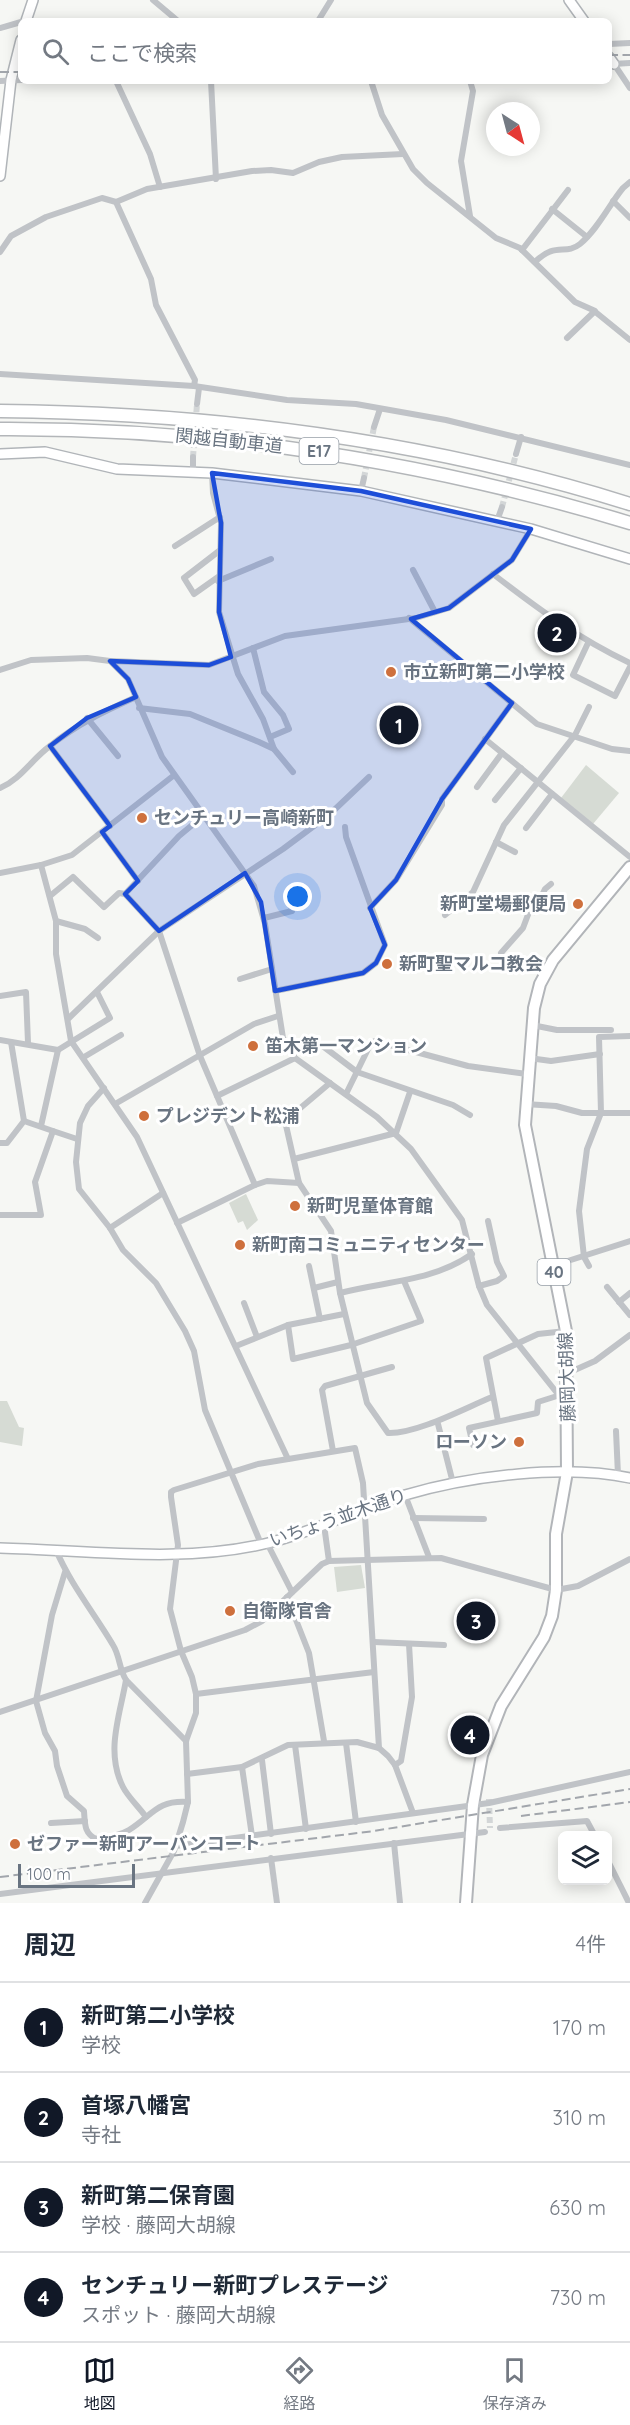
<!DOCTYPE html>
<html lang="ja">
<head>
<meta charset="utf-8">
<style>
  :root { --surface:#fff; --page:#f2f2f3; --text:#1f2937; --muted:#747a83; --line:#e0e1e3; --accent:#111827 }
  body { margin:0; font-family:Quicksand,"Noto Sans JP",sans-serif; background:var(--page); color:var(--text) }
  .controls { position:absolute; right:18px; bottom:18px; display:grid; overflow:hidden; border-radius:9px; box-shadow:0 3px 15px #0003 }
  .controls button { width:54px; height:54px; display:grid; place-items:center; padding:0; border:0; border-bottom:2px solid var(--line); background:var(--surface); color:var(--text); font:30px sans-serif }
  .compass { position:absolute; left:486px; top:102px; width:54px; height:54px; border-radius:50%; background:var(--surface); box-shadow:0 3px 15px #0003; rotate:144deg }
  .scale { position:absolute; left:18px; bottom:15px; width:117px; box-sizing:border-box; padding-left:6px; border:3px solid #697481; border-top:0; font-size:16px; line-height:21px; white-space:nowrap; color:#697481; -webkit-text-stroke:4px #fff; paint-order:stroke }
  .you { position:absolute; left:298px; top:897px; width:21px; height:21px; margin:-15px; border:4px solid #fff; border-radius:50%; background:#1a73e8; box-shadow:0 0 0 9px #1a73e833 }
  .badge { display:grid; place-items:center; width:39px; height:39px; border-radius:50%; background:var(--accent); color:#fff; font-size:20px; font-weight:700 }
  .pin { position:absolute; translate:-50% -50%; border:3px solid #fff; box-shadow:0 2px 6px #0006 }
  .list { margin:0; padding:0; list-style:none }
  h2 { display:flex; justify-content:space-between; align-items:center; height:78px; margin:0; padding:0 24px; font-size:26px }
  h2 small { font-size:20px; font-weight:400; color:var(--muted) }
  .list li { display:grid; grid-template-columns:39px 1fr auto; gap:18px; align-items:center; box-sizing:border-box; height:90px; padding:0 24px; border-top:2px solid var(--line) }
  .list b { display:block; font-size:22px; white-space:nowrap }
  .list p { margin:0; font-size:20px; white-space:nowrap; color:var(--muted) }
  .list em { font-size:20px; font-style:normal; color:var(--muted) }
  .icon { flex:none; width:33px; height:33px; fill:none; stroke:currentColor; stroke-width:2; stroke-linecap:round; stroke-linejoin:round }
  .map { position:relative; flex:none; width:630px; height:1903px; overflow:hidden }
  .search { position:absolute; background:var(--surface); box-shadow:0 3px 15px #0003; left:18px; right:18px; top:18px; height:66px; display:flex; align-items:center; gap:15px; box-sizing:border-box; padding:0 21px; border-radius:9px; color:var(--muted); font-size:22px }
  .sheet { height:438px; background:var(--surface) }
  nav { display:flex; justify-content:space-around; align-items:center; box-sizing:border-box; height:84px; border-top:2px solid var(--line); background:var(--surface); font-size:16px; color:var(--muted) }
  nav a { display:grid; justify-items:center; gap:3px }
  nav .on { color:var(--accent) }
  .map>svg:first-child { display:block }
  .green { fill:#d6dbd4 }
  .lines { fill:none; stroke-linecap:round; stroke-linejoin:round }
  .street-tunnel { stroke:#d3d6d7; stroke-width:6; stroke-dasharray:6 3; stroke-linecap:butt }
  .secondary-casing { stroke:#b1b5b9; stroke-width:12 }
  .primary-casing { stroke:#b2b5b9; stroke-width:14 }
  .highway-casing { stroke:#b3b6b9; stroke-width:15 }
  .street { stroke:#c0c3c7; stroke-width:6 }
  .secondary { stroke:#fff; stroke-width:9 }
  .primary { stroke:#fff; stroke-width:10 }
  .highway { stroke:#fff; stroke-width:12 }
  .rail { stroke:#a2a6ac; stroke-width:2; stroke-dasharray:9 4.5; stroke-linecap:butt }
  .marked { fill:#1d4ed8; fill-opacity:0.2; stroke:#1d4ed8; stroke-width:4.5; stroke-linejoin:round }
  .poi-dot { fill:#ce703d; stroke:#fff; stroke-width:2 }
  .labels { text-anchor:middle; stroke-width:6; stroke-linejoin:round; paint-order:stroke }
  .shield { fill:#fff; stroke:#969ea7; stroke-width:1.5 }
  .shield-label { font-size:16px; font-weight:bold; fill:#697481 }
  .street-label { font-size:18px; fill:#697481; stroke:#fff }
  .poi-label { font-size:18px; font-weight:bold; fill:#697481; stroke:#fff; text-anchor:start }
</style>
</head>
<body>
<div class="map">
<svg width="630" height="1903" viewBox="0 0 630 1903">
  <rect width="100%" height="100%" fill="#f6f7f4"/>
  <g class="green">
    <path d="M586,765L619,793L593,824L561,798Z"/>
    <path d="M246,1194L258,1220L247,1230L243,1221L238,1223L229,1203Z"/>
    <path d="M0,1401H7L19,1427L24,1428L22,1446L0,1442Z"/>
    <path d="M361,1565L365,1588L337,1592L334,1567Z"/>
  </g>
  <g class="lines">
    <g class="street-tunnel">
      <path d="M193,457L197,404"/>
      <path d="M364,478L374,427"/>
      <path d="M502,507L516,454"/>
      <path d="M489,1799L490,1828"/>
    </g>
    <defs>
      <g id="secondary">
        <path d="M569,0L584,21"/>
        <path d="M26,21L33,0"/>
        <path d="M609,57L614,64"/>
        <path d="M0,176L11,80L21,40"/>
        <path d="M0,454L45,452L117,469L212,473L361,491L531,529L630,559"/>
        <path d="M0,1548C88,1550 181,1564 268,1543C315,1532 358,1508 405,1495C470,1476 564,1464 630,1478"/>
      </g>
      <path id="primary" d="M466,1903L473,1805L482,1755L501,1706L544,1637L552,1616L556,1590V1534L567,1472L566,1331L525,1125L534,1008L540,984L553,960L630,867"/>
      <g id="highway">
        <path d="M0,411C213,413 426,440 630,504"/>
        <path d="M0,429C214,428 425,461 630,523"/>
      </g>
    </defs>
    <use href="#secondary" class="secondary-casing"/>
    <use href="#primary" class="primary-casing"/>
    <use href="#highway" class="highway-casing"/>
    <g class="street">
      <path d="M153,0L178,21"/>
      <path d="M318,21L331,0"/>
      <path d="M0,28L21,22"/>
      <path d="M609,44L630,43"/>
      <path d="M613,64L630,63"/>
      <path d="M614,64L630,88"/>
      <path d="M0,81L21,80"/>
      <path d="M116,81L150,154L160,187"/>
      <path d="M211,81L216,179"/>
      <path d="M371,81L382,115L413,169L427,183L496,238L520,248L575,302L593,310L630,340"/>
      <path d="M613,201L630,218"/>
      <path d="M116,202L147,189L252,171L271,170L293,173L319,162L342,157L403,154"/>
      <path d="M552,209L587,237"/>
      <path d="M470,216L461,161L473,91L470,81"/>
      <path d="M522,250L568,190"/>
      <path d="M0,252L11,236L46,217L102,198L116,202L151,279L156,305L195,380L194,386"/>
      <path d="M535,262C556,241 565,256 580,244C598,229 609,205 623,188L630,182"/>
      <path d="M567,338L595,311"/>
      <path d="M0,374L194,386L287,400L356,404L446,420L630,465"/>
      <path d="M197,404L199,388"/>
      <path d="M374,427L380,409"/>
      <path d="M516,454L521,437"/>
      <path d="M193,471V457"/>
      <path d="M212,473L213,493L221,523L219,612L238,674L263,719L274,749"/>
      <path d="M361,491L364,478"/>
      <path d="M497,521L502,507"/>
      <path d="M175,546L220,517"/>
      <path d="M413,570L435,612"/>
      <path d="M493,574C537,608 579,639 630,663"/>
      <path d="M218,577L194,594L184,578L219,551"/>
      <path d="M218,581L271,559"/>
      <path d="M409,618L537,724L612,749L630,751"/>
      <path d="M588,643L573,675L615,696L630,667"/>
      <path d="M253,648L264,692L283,715L289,729L270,737"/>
      <path d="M111,661L209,665L285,636L416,618L449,608L512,560L531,529"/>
      <path d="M0,670L31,660L87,658L110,661L128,679L162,757L254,886L265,924L283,1038L295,1058L377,1117L411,1149L462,1220L479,1286L487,1305L565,1403"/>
      <path d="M139,708L190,714L259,742L274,749L293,772"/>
      <path d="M87,718L118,756"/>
      <path d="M485,739L630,857"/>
      <path d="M50,746L110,826"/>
      <path d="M477,787L502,753"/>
      <path d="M0,788C21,779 32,759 50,746C77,724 105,711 136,697"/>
      <path d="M495,800L521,768"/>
      <path d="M526,828L552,794"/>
      <path d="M102,832L138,881"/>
      <path d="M496,842L515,852"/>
      <path d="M41,865L56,921V954L71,1041L137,1137L288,1459"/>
      <path d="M0,873L41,865L72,855L173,776"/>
      <path d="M125,894L179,836L203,816"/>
      <path d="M50,896L73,877L104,907L119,893L125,894L159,931L200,1056L255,1185"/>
      <path d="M370,908L396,880L442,805V799L512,703"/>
      <path d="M534,912L545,889L551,884"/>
      <path d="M445,915L473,892L504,825L575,735L589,707"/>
      <path d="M264,918L292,911L290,898"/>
      <path d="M56,921L85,929L98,938"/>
      <path d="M501,953L523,928L529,912"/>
      <path d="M240,979L272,969"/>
      <path d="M275,991L363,973L376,963L385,945L346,837L345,827"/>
      <path d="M0,996L26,992L28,1043"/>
      <path d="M69,1018L159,931L283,849L330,814L369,777"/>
      <path d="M532,1025L557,1030H611"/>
      <path d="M0,1040L58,1050L41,1126"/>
      <path d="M11,1042L24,1121"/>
      <path d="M320,1044L357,1072L453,1105L470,1115"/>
      <path d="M58,1050L110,1018L97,992"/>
      <path d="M84,1057L121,1035"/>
      <path d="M529,1058L551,1061L600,1054"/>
      <path d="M330,1083L285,1121L299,1183L331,1231L340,1293L367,1403L388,1433C417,1434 465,1408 492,1397"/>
      <path d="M104,1088L88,1106L80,1123L76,1162L79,1189L110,1228L123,1250L156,1283L185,1331L194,1351L205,1410L261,1544"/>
      <path d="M346,1094L371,1043L375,1041L468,1066L527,1074"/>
      <path d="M217,1096L295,1058"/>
      <path d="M115,1104L254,1024L278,1016"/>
      <path d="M525,1104L556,1106L582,1113H630"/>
      <path d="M0,1143H7L24,1121L53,1131"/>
      <path d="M294,1159L396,1133L410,1092"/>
      <path d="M0,1215H41L35,1182L53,1131L77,1139"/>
      <path d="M177,1223L255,1185L267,1181L299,1183"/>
      <path d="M110,1228L163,1193"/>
      <path d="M309,1266L320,1319"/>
      <path d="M552,1266L630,1241"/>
      <path d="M589,1266L584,1257L579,1211L587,1149L601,1113L599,1037L630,1036"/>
      <path d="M479,1286L497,1281L504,1276L497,1262L488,1221"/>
      <path d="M607,1287L630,1315"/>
      <path d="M314,1288L338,1282"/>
      <path d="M340,1293C385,1281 432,1282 472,1254"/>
      <path d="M619,1302L630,1293"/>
      <path d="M244,1303L257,1337"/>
      <path d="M288,1325L293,1359L351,1345L421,1321L404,1281"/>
      <path d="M236,1346L288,1325L344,1314"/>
      <path d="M568,1373L595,1361L630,1335"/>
      <path d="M498,1421L486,1358L538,1334L566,1331"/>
      <path d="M438,1424L453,1483"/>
      <path d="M616,1431L618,1475"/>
      <path d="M473,1445L469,1428L537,1413L538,1402L557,1396"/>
      <path d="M333,1451L322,1390L325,1386L392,1367"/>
      <path d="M405,1495L429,1557"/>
      <path d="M413,1518L484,1519"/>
      <path d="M324,1525L329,1561"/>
      <path d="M267,1543L292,1592"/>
      <path d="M56,1550C71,1585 94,1613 113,1645C120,1656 119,1669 126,1680L186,1741"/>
      <path d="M65,1572L52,1615L36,1701L45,1733L55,1751L57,1766L67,1796L84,1811C85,1824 84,1833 96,1839C107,1837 119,1836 129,1830C153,1815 156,1800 188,1802"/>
      <path d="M287,1597L309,1653L324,1741"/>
      <path d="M374,1642L444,1645"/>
      <path d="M126,1680C120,1715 105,1752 123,1787C128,1797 139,1807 146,1817"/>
      <path d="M196,1694L374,1672"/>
      <path d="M0,1712L245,1630L262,1621L322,1564L329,1561L441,1558L556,1590L578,1586L630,1559"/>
      <path d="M346,1743L356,1822"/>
      <path d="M295,1745L306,1829"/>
      <path d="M262,1760L271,1834"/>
      <path d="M395,1765L401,1761L412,1697L409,1644"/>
      <path d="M242,1767L252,1836"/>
      <path d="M187,1774L242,1767L288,1745L357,1742L379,1748L388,1756L395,1765L413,1813"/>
      <path d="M51,1823L85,1821"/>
      <path d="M500,1828L587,1821L595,1836"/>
      <path d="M394,1843L400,1903"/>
      <path d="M176,1846L489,1803L630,1772"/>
      <path d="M271,1858L277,1903"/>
      <path d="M608,1861L629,1903"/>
      <path d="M0,1894L485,1832"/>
      <path d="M145,1903L174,1851L183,1822L188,1802L186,1741L196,1713V1694L192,1677L181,1651L170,1609L178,1545L171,1497V1492L174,1490L258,1464L355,1448L363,1483L379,1748"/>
    </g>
    <use href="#secondary" class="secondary"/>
    <use href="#primary" class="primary"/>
    <use href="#highway" class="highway"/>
    <g class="rail">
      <path d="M609,55H630"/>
      <path d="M0,72H21"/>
      <path d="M521,1816L630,1802"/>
      <path d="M0,1877L374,1831L630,1789"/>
    </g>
  </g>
  <path class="marked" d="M212,473L361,491L531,529L512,560L449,608L411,619L512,703L442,799L396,880L370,908L385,945L376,963L363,973L275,991L261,902L245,873L159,931L125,894L138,881L102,832L110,826L50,746L87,718L136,697L128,679L110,661L209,665L231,657L219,612L221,523Z"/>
  <g class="poi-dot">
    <circle cx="391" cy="672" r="6"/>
    <circle cx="142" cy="818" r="6"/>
    <circle cx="578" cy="904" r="6"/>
    <circle cx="387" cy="964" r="6"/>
    <circle cx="253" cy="1046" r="6"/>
    <circle cx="144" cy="1116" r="6"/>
    <circle cx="295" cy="1206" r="6"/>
    <circle cx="240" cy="1245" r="6"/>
    <circle cx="519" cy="1442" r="6"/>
    <circle cx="230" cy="1611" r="6"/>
    <circle cx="15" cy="1844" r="6"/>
  </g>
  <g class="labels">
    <g class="shield">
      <rect x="299.5" y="438" width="39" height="26" rx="4.5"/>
      <rect x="537.5" y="1259" width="33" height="26" rx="4.5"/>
    </g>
    <g class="shield-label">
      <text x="319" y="457">E17</text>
      <text x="554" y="1278">40</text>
    </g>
    <g class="street-label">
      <text transform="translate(229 441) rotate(6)" y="6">関越自動車道</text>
      <text transform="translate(567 1377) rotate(-92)" y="6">藤岡大胡線</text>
      <text transform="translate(338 1518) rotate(-19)" y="6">いちょう並木通り</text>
    </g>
    <g class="poi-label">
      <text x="403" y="678">市立新町第二小学校</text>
      <text x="154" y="824">センチュリー高崎新町</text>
      <text x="566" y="910" text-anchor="end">新町堂場郵便局</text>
      <text x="399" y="970">新町聖マルコ教会</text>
      <text x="265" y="1052">笛木第一マンション</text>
      <text x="156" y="1122">プレジデント松浦</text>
      <text x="307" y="1212">新町児童体育館</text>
      <text x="252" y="1251">新町南コミュニティセンター</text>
      <text x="507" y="1448" text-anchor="end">ローソン</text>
      <text x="242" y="1617">自衛隊官舎</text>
      <text x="27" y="1850">ゼファー新町アーバンコート</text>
    </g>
  </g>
</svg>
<div class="controls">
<button><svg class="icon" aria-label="layers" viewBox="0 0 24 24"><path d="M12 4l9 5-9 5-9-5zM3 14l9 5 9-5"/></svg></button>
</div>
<svg class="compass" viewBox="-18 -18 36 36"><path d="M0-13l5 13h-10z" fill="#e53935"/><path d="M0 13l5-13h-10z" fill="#747a83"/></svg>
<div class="scale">100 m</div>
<div class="you"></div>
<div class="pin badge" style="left:399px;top:725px">1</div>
<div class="pin badge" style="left:557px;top:633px">2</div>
<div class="pin badge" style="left:476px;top:1621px">3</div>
<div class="pin badge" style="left:470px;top:1735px">4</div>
<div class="search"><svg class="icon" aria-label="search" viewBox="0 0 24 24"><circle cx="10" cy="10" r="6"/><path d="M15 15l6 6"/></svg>ここで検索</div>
</div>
<section class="sheet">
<h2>周辺<small>4件</small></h2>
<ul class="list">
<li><span class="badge">1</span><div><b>新町第二小学校</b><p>学校</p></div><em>170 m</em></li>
<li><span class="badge">2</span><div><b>首塚八幡宮</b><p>寺社</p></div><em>310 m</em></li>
<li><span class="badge">3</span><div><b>新町第二保育園</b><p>学校 · 藤岡大胡線</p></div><em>630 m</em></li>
<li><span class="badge">4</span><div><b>センチュリー新町プレステージ</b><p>スポット · 藤岡大胡線</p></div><em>730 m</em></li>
</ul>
</section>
<nav>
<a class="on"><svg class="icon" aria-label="map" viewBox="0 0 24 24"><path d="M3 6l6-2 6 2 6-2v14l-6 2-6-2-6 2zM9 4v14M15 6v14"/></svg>地図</a>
<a><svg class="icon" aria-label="directions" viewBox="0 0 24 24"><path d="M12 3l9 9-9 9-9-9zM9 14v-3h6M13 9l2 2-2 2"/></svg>経路</a>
<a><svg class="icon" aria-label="saved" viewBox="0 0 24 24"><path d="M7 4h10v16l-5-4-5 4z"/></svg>保存済み</a>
</nav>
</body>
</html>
